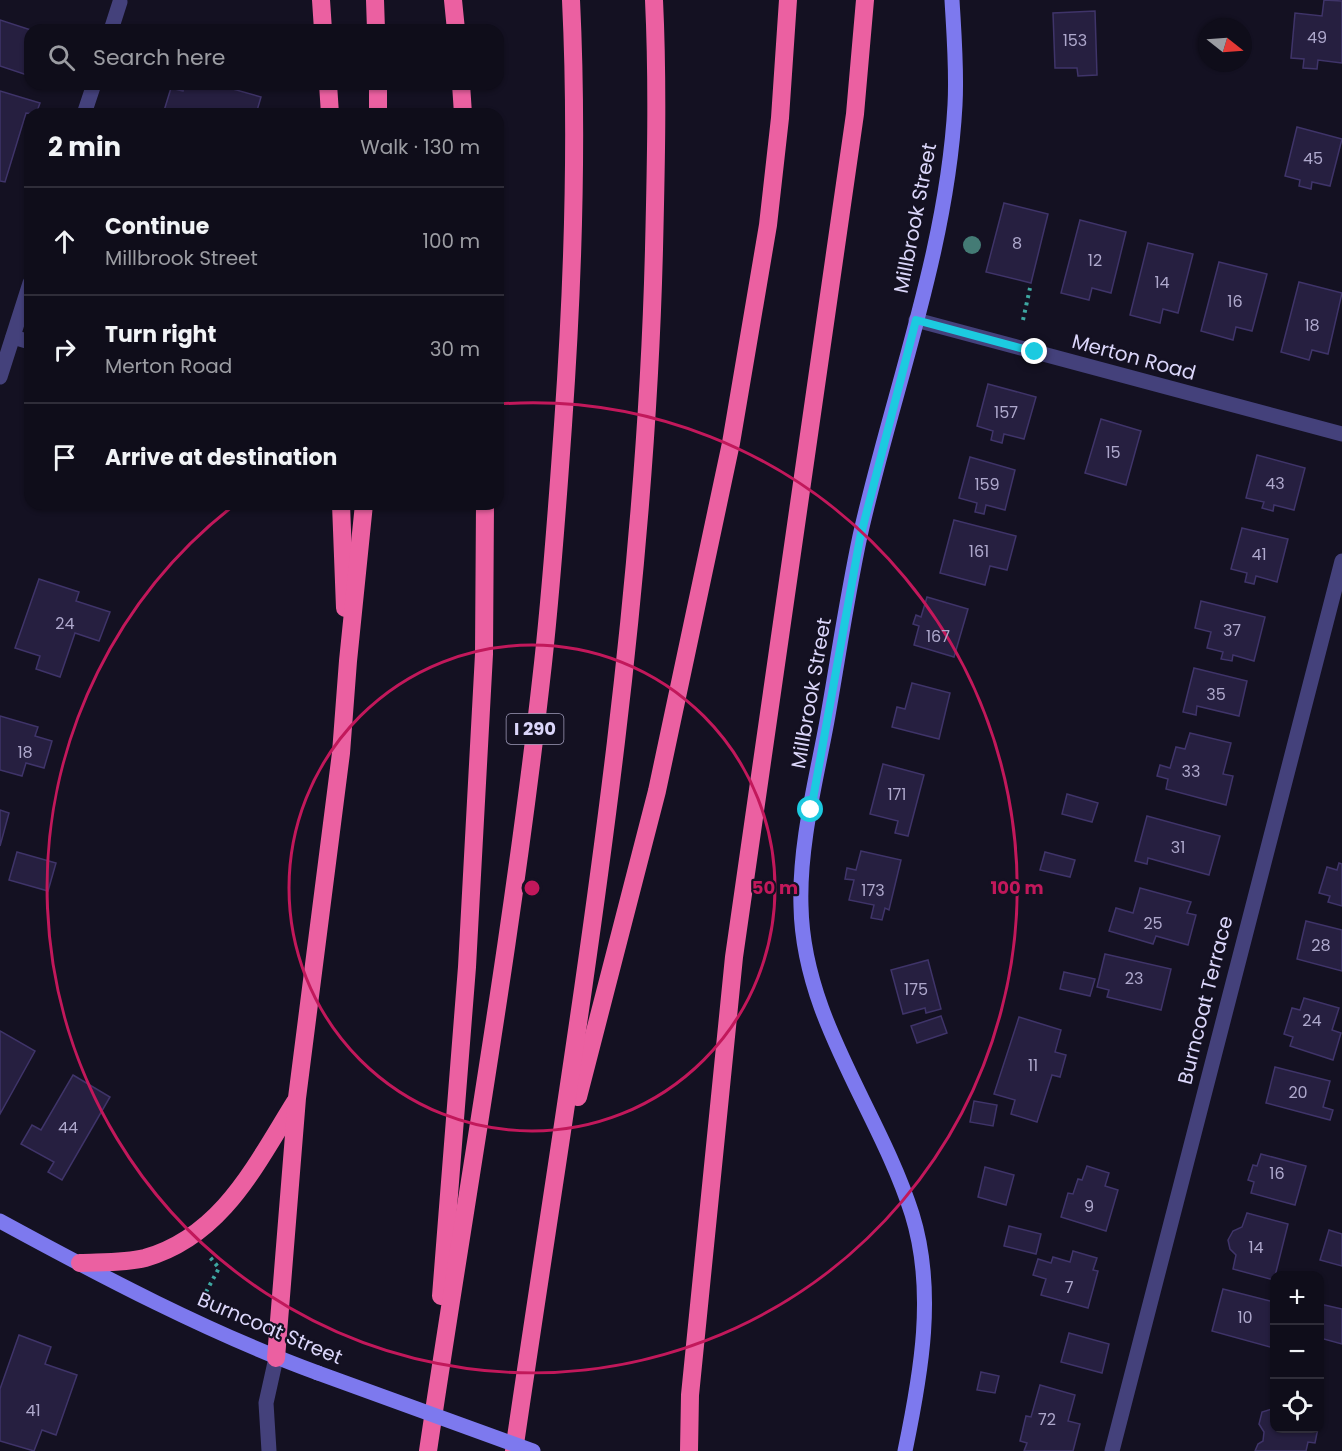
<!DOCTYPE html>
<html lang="en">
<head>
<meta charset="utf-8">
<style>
  :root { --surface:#0f0d1a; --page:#181623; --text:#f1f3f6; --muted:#9b9ca2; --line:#2f2d39 }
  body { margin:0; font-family:Poppins,sans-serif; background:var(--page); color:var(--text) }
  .controls { position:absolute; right:18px; bottom:18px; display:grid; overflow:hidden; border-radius:12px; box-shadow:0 2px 4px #0004 }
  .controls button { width:54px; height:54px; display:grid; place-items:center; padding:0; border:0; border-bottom:2px solid var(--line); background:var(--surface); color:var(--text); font:30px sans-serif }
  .compass { position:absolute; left:1198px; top:18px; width:54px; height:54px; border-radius:50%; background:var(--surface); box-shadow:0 2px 4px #0004; rotate:107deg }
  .stop { position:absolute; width:18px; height:18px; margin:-14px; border:4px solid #1ccae0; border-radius:50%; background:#fff }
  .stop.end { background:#1ccae0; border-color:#fff; box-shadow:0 2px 6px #0008 }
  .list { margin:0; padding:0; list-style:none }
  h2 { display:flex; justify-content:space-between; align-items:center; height:78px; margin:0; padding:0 24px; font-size:26px }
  h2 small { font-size:20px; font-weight:400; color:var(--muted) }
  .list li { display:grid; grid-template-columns:39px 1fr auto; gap:18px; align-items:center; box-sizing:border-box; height:108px; padding:0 24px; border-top:2px solid var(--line) }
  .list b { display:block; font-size:22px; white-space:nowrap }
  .list p { margin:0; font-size:20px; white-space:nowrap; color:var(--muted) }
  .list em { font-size:20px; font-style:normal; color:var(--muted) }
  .icon { flex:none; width:33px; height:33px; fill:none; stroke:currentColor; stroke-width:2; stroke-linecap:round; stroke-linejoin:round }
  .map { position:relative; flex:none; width:1342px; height:1451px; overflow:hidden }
  .search { position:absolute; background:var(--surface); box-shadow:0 2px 4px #0004; left:24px; top:24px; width:480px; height:66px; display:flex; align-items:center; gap:15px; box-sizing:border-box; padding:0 21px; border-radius:18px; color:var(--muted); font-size:22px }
  .panel { position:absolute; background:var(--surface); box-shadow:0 2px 4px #0004; left:24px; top:108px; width:480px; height:402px; border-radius:18px }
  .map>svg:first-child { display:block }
  .building { fill:#261f40; stroke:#3f3469; stroke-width:1.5 }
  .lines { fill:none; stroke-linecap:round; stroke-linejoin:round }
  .path { stroke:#3ea7a1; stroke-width:4; stroke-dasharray:3 4.5; stroke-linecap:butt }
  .street { stroke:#44417b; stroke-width:15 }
  .secondary { stroke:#7d79ee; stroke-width:15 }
  .highway { stroke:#eb60a1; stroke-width:18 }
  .secondary-bridge { stroke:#7d79ee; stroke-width:15 }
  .tree { fill:#447b75 }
  .route { stroke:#1ccae0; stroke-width:8 }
  .ring { fill:none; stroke:#c2185b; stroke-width:3 }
  .labels { text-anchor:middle; stroke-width:4.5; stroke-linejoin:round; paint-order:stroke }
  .number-label { font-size:16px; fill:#aea8cc }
  .shield { fill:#141122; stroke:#9f9bb9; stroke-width:1.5 }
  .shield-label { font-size:18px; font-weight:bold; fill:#dbd6fa }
  .street-label { font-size:20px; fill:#dbd6fa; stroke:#141122 }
  .centre { fill:#c2185b; stroke:#141122; stroke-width:3 }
  .ring-label { font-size:18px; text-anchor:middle; font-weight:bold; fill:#c2185b; stroke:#141122; stroke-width:4.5; stroke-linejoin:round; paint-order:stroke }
</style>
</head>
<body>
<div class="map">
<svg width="1342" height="1451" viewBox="0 0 1342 1451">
  <rect width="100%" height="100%" fill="#141122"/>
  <g class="building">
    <path d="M1324,0L1342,1V63L1318,60L1317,69L1303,68L1304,59L1291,58L1295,13L1322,16Z"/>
    <path d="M1095,11L1097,75L1078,76L1077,68H1055L1053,13Z"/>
    <path d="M0,20L31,30L30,76L0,66Z"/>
    <path d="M185,84H215L261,97L256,114H163L171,88L183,91Z"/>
    <path d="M0,91L40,103L36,114L26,113L5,182L0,181Z"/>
    <path d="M1297,127L1342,139L1330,186L1312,182L1311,189L1299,186L1300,180L1285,176Z"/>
    <path d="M1004,203L1048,214L1031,283L986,272Z"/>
    <path d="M1080,220L1126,232L1111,293L1092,288L1089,300L1061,293Z"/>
    <path d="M1148,243L1193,254L1178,313L1163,309L1160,323L1130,315Z"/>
    <path d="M1219,262L1267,274L1252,331L1236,327L1233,340L1201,331Z"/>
    <path d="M1299,282L1342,293L1328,354L1312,350L1309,360L1281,352Z"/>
    <path d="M988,384L1036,397L1024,439L1004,434L1002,443L991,440L993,431L977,426Z"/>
    <path d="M1101,419L1141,431L1126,485L1085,473Z"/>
    <path d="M1257,455L1305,468L1294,510L1274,505L1273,511L1262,508L1264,502L1246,498Z"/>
    <path d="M970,457L1015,470L1005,510L986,505L984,514L975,512L977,503L959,498Z"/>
    <path d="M954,520L1016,536L1007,570L990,566L985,585L940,573Z"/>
    <path d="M1242,528L1288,539L1277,582L1256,576L1254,584L1245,582L1247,573L1231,569Z"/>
    <path d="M39,579L79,592L76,601L110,612L99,641L75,633L60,677L36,669L40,656L15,648Z"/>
    <path d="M927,597L968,609L954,657L914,645L919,626L913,624L916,615L921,617Z"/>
    <path d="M1201,601L1265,617L1254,661L1233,655L1232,661L1221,659L1223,652L1207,648L1211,632L1195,628Z"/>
    <path d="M1194,668L1247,681L1239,716L1197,706L1196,715L1183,712Z"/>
    <path d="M912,683L950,693L939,739L892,727L897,707L905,709Z"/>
    <path d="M0,716L38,727L35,736L52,741L44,768L26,763L22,776L0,770Z"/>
    <path d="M1190,733L1231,743L1223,774L1233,776L1226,805L1166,789L1168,779L1157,776L1160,765L1170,768L1176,747L1185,749Z"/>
    <path d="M883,764L924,775L908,836L895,833L898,821L870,814Z"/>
    <path d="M1067,794L1098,803L1092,822L1062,814Z"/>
    <path d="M0,810L9,813L0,846Z"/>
    <path d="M1147,816L1220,836L1209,875L1148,858L1147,864L1135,861Z"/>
    <path d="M861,851L901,860L889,910L885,908L882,920L871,918L874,905L849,900L854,880L845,879L847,868L856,870Z"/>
    <path d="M17,852L56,863L48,891L9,880Z"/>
    <path d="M1045,852L1075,860L1070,877L1040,870Z"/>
    <path d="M1339,863L1342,864V906L1328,902L1330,896L1319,893L1327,867L1337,870Z"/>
    <path d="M1140,888L1191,902L1187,913L1196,915L1188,945L1156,936L1153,944L1109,931L1116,908L1133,913Z"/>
    <path d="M1306,921L1342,930V971L1297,959Z"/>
    <path d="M1105,954L1171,969L1161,1010L1107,997L1109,990L1097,987Z"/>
    <path d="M928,960L941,1009L926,1013L925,1008L903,1014L891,970Z"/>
    <path d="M1064,972L1095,979L1090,996L1060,989Z"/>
    <path d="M1304,998L1339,1008L1332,1030L1341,1033L1333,1060L1290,1046L1293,1037L1284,1034L1292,1008L1300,1010Z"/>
    <path d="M941,1016L947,1033L917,1043L911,1026Z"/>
    <path d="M1019,1017L1061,1030L1055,1052L1066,1055L1060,1077L1052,1075L1037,1122L1011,1114L1015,1100L994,1094Z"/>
    <path d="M0,1031L35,1051L0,1114Z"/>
    <path d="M1275,1067L1330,1081L1323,1107L1333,1110L1330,1120L1266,1103Z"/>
    <path d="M73,1075L110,1097L62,1180L48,1172L54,1162L21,1144L32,1125L41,1130Z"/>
    <path d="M974,1101L997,1105L993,1126L970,1122Z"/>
    <path d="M1261,1154L1306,1166L1295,1205L1251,1193L1254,1182L1248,1180L1253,1165L1257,1166Z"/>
    <path d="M1087,1166L1109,1173L1105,1186L1118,1190L1106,1231L1061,1217L1068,1193L1073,1194L1078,1179L1082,1180Z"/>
    <path d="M985,1167L1014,1175L1006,1205L978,1197Z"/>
    <path d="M1247,1213L1288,1224L1274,1280L1233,1269L1236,1255L1230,1249L1228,1240L1233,1231L1242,1227Z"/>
    <path d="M1009,1226L1041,1234L1036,1254L1004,1246Z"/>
    <path d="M1329,1230L1342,1234V1266L1320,1260Z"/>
    <path d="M1073,1251L1097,1258L1093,1270L1098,1271L1088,1308L1041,1295L1046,1279L1033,1275L1038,1259L1051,1263L1053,1257L1070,1262Z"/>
    <path d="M1223,1289L1274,1302V1348L1212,1331Z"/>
    <path d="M1320,1304L1342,1309V1344L1320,1338Z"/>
    <path d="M1069,1333L1109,1344L1102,1373L1061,1362Z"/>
    <path d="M19,1335L51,1347L45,1364L77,1375L56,1435L42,1430L34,1451L0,1441V1389Z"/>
    <path d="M981,1372L999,1376L995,1393L977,1390Z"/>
    <path d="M1040,1385L1075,1395L1068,1421L1080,1424L1073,1451H1024L1027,1443L1020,1441L1026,1416L1031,1417Z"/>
    <path d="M1274,1399V1428H1318L1315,1443L1308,1442L1306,1451H1255L1258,1444L1263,1441L1264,1432L1259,1424L1262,1412L1272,1409Z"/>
  </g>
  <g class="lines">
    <g class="path">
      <path d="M1023,320L1030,288"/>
      <path d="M206,1292L219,1268L209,1256"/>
    </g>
    <g class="street">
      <path d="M111,30L120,2"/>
      <path d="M84,114L94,84"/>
      <path d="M916,320L1342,434"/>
      <path d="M13,337L30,342"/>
      <path d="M0,377L30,283"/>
      <path d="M269,1451L266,1403L276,1358"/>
      <path d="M1112,1451L1342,561"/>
    </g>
    <g class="secondary">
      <path d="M0,1221C101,1276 209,1333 318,1373"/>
      <path d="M905,1451C921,1374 936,1291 912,1214C879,1110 803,1019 801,906C799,845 816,781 827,721C838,659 847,597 860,536C892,393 947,252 955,105C957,70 954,35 952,0"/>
    </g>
    <g class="highway">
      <path d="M321,0L323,30"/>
      <path d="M375,0L376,30"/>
      <path d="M453,0L456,30"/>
      <path d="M328,84L330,114"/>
      <path d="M378,84V114"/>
      <path d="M461,84L463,114"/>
      <path d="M341,504L345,608"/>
      <path d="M578,1097L657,791L731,443L768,225L780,118L788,0"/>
      <path d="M80,1263C101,1262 125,1263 145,1258C222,1236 255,1166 295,1102"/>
      <path d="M441,1296L467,967L484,654L485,504"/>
      <path d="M276,1358L297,1098L341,753L348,661L364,504"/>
      <path d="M428,1451C466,1195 512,939 541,681C551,596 557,511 563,425C573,284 578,142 571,0"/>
      <path d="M514,1451C572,1052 644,654 654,249C656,166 658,83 654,0"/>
      <path d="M689,1451L690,1395L734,957L855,114L865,0"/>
    </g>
    <path class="secondary-bridge" d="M318,1373L533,1451"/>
  </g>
  <circle class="tree" cx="972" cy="245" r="9"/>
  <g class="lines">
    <path class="route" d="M811,810L860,538L916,320L1035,352"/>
  </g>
  <g class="ring">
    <circle cx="532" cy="888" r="243"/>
    <path d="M498 404A485 485 0 1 1 233 506"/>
  </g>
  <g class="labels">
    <g class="number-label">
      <text x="1317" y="43">49</text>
      <text x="1075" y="46">153</text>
      <text x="1313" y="164">45</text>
      <text x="1017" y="249">8</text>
      <text x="1095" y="266">12</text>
      <text x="1162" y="288">14</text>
      <text x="1235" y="307">16</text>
      <text x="1312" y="331">18</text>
      <text x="1006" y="418">157</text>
      <text x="1113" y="458">15</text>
      <text x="1275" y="489">43</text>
      <text x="987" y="490">159</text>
      <text x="979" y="557">161</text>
      <text x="1259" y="560">41</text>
      <text x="65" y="629">24</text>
      <text x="1232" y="636">37</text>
      <text x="938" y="642">167</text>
      <text x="1216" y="700">35</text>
      <text x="25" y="758">18</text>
      <text x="1191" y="777">33</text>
      <text x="897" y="800">171</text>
      <text x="1178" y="853">31</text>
      <text x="873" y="896">173</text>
      <text x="1153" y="929">25</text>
      <text x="1321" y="951">28</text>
      <text x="1134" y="984">23</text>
      <text x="916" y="995">175</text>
      <text x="1312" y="1026">24</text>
      <text x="1033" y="1071">11</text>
      <text x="1298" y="1098">20</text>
      <text x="68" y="1133">44</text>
      <text x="1277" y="1179">16</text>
      <text x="1089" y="1212">9</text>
      <text x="1256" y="1253">14</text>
      <text x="1069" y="1293">7</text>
      <text x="1245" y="1323">10</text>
      <text x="33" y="1416">41</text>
      <text x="1047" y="1425">72</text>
    </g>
    <rect class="shield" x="506.5" y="714" width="57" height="30" rx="4.5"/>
    <g class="shield-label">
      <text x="535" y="735">I 290</text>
    </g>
    <g class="street-label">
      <text transform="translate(915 218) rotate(-79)" y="7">Millbrook Street</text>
      <text transform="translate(1134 357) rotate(15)" y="7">Merton Road</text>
      <text transform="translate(811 693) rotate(-80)" y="7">Millbrook Street</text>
      <text transform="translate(1205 1000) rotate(-76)" y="7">Burncoat Terrace</text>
      <text transform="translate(270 1328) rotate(23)" y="7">Burncoat Street</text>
    </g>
  </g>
  <circle cx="532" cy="888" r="9" class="centre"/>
  <g class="ring-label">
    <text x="775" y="894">50 m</text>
    <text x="1017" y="894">100 m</text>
  </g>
</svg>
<div class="controls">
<button>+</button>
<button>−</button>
<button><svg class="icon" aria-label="locate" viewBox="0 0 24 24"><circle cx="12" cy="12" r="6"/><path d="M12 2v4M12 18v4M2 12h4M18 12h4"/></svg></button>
</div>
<svg class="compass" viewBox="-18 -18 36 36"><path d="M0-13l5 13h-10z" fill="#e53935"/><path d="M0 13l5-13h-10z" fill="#9b9ca2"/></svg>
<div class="stop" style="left:811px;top:810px"></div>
<div class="stop end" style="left:1035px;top:352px"></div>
<div class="search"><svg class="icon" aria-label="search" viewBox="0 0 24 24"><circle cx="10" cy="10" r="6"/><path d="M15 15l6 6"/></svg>Search here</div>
<section class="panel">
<h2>2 min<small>Walk · 130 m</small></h2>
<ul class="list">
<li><svg class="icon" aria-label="ahead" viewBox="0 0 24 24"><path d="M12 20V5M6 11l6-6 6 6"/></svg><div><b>Continue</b><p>Millbrook Street</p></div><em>100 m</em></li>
<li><svg class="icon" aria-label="right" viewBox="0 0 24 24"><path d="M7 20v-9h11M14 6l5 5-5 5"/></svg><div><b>Turn right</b><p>Merton Road</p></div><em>30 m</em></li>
<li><svg class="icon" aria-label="arrive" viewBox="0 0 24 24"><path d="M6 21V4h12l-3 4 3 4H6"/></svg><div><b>Arrive at destination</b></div></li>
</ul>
</section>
</div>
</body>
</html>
